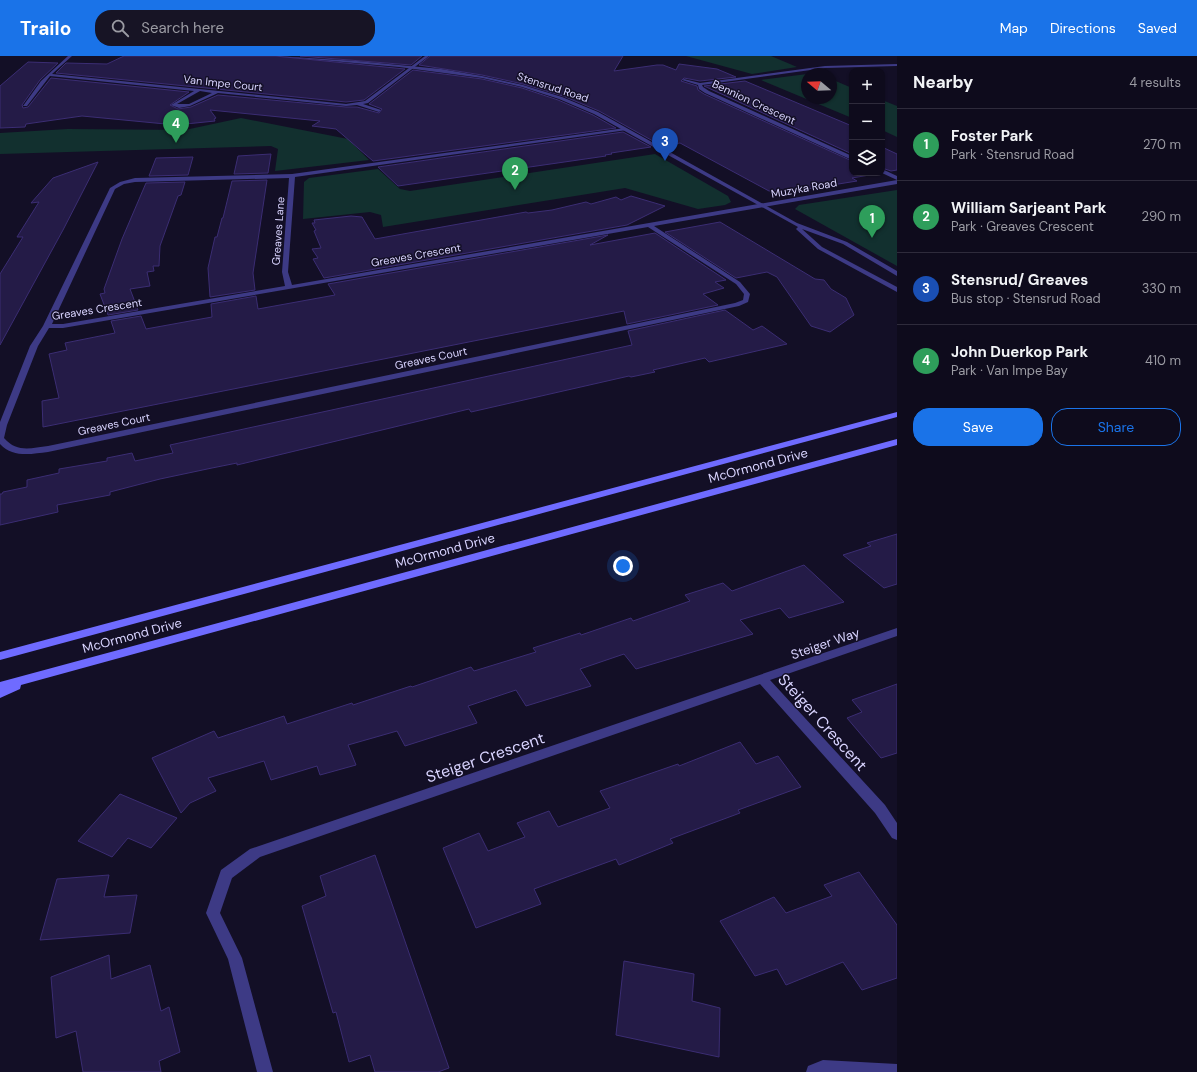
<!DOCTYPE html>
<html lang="en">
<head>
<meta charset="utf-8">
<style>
  :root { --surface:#0e0b1c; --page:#171425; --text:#f1f3f6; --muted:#9b9ba3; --line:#2e2b3b; --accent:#1a73e8 }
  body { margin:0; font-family:"DM Sans",sans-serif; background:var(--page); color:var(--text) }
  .controls { position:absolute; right:12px; top:12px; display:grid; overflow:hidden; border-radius:8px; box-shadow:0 1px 3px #0004 }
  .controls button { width:36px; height:36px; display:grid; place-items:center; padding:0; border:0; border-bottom:1px solid var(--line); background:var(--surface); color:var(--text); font:20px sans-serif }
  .compass { position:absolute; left:801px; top:12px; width:36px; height:36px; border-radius:50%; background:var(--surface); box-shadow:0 1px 3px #0004; rotate:289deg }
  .you { position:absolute; left:623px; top:510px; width:14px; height:14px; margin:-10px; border:3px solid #fff; border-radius:50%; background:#1a73e8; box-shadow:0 0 0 6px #1a73e833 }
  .badge { display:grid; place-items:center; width:26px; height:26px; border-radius:50%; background:var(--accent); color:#fff; font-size:13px; font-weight:700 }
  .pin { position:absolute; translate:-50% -33px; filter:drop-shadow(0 1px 2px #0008) }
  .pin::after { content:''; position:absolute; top:21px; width:14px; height:12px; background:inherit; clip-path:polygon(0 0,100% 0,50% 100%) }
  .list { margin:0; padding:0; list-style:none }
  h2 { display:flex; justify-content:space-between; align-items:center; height:52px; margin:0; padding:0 16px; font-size:17px }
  h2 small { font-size:13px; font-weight:400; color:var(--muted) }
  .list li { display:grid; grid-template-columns:26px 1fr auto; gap:12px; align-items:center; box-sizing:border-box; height:72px; padding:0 16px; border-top:1px solid var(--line) }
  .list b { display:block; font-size:15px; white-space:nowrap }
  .list p { margin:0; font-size:13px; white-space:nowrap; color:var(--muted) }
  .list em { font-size:13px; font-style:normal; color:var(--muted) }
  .actions { display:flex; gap:8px; padding:12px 16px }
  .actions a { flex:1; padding:9px 0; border:1px solid var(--accent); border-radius:16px; text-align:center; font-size:14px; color:var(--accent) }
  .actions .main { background:var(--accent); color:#fff }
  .icon { flex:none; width:22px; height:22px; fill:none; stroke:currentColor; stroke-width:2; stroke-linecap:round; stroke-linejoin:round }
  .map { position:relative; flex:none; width:897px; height:1016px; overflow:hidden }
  header { display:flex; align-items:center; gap:24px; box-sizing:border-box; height:56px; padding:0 20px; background:var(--accent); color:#fff }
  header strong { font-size:19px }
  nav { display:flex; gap:22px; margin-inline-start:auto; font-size:14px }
  .search { width:280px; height:36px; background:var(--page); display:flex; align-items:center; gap:10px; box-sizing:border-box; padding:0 14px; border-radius:16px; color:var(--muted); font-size:15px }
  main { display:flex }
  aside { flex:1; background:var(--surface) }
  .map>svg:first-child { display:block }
  .green { fill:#12302f }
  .building { fill:#241b47; stroke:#3b2d73 }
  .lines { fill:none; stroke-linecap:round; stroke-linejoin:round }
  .minor { fill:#3d3a85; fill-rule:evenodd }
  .tertiary { fill:#3d3a85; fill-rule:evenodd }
  .secondary { fill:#6f6bff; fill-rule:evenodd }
  .labels { text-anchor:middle; stroke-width:3; stroke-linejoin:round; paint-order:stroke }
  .far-street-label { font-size:11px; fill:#d9d4ff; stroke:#130f26 }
  .street-label { font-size:13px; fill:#d9d4ff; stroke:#130f26 }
  .near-street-label { font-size:16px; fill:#d9d4ff; stroke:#130f26 }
</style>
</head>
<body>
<header>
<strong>Trailo</strong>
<div class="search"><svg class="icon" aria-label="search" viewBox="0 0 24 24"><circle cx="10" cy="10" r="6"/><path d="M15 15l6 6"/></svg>Search here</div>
<nav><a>Map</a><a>Directions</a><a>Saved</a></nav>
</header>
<main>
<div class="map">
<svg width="897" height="1016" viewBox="0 0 897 1016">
  <rect width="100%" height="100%" fill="#130f26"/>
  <g class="green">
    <path d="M686,0H771L797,11L752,18Z"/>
    <path d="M815,17L818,18H807V42H831V23L852,32V62L761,24Z"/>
    <path d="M882,44L897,50V81L882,74Z"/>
    <path d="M241,62L348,83L369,104L275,115L278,93L271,90L0,98V77L68,73L185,74Z"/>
    <path d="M655,98L728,140L731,146L725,149L698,153L625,132L383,171L381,159L370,156L303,163L304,126L309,122L378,113L400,133L410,135Z"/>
    <path d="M897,134V210L795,153L799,149Z"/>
  </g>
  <g class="building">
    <path d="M124,0H275L405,13L364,44L346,46L56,17L66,7L107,8Z"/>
    <path d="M300,0H422L411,9Z"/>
    <path d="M430,0H623L614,15L657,9H663L676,14L679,8L717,13L736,21L700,25L684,22L681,25L697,30L698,34L704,38L852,105V117H881L852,122L857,125L789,136L779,134L769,135L680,87L662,90L599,55L563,40L523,28L482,19L419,9Z"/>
    <path d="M28,6L58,7L40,24L22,49L23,52L28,51L51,22L189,36L170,49L178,53L191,51L218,39L346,51H357L379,57L382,53L369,48L413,14L482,23L522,32L558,44L593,59L616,72L373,105L336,73L312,70L320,65L210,54L216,62L214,63L215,65L176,69L82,60L26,68L25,71L0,72V30Z"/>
    <path d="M745,25L852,70V98L704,30Z"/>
    <path d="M623,76L651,91L611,97L612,98L605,99L606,100L398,130L378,111Z"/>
    <path d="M882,91L897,98V114L891,115L882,112Z"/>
    <path d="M271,98L268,117L234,118L238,100Z"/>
    <path d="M193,101L188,119L149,120L156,102Z"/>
    <path d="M98,106L63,174L0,289V218L23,181H17L39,146L31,147L53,122Z"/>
    <path d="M267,124L253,217L255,234L210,241L208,212L215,181H217L222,162H223L232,125Z"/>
    <path d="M185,126L181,139L178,140L160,190L159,210H153L154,215L147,216L150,230L130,233L138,254L108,259L100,238L105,237L104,233L122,183L146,127Z"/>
    <path d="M631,140L665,150L627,169L324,222L313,203L318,202L312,193L321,192L314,175L316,174L312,167H315L314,164L351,160L362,161L375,183L526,156L528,157L552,154L586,146L591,148L616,141L621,144Z"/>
    <path d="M720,166L815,223L824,224L831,233L846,242L854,259L830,276L811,270L777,221L767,216L736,222L665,176Z"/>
    <path d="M655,177L726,224L715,226L724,232L703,238L718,249L627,268L624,255L43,371L42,345L59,342L49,298L67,294L65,287L115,277L111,265L141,260L146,273L212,261L211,248L256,240L258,253L335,239L328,228L608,179L590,189Z"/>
    <path d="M725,254L753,274L762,270L787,288L709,306L705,302L653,314L655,316L631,321L629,320L471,356L469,353L237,409V407L212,412L160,423L110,436V439L57,449L58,456L0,469V438H2L3,436L27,431V424L59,417V413L107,405V402L132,397L135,405L173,397L170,389L632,289L628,275Z"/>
    <path d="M897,478V528L884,532L843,499L871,490L867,487Z"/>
    <path d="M804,509L844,546L789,562L780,552L740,564L753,578L636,613L624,598L580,613L591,630L526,650L516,634L468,650L477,667L405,690L397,675L348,689L356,709L320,719L317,710L271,724L264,705L208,722L216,735L190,747L181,757L152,702L214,675L218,682L284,660L287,668L352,647L353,649L411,630L412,631L471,611L474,615L536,596L533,592L580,577L581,579L631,562L633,565L690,545L685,539L723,527L732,535Z"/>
    <path d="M897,628V697L881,702L847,662L862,656L852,644Z"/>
    <path d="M740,686L756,708L778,700L801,731L738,754L740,757L670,783L673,787L619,809L616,803L534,833L541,848L476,872L443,792L479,777L488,795L525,781L517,767L549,755L558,771L610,752L600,735L678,708L679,710Z"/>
    <path d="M120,738L177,762L151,792L128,782L112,801L78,785Z"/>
    <path d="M375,799L449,1012L438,1016H375L370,999L349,1006L336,956L333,957L302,850L326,840L320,820Z"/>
    <path d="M859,816L897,869V922L862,934L843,906L786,929L777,913L755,920L720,865L774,841L786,857L832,840L824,829Z"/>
    <path d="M109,819L104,841L137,839L130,877L40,884L57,823Z"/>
    <path d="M109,899L111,923L150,909L161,955L169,951L180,996L159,1005L161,1016H83L76,975L56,982L51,921Z"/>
    <path d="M624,905L694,918L692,945L720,952L719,1001L616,979Z"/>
  </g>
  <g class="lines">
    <g class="minor">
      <path d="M68,0H72L52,18L346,48L365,45L425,0H429L368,47L363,48L381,54L379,56L357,49L346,50L218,37L190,50L179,52L171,49L194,35L50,20L27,50H23L41,25ZM200,35L212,37L189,48H177Z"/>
      <path d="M897,8V10L825,12L702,29L703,31L709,35L852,100V104L705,37L699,33L698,29L682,24L684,23L700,27L825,10Z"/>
      <path d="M625,72L627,74L295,121L288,216L292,229L897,124V128L654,170L740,226L750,238L748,246L739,250L48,396C31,398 13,402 0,388V366L30,290L43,270L110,132L120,126L135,122L292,118ZM289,122L282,216L285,230L63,268H52L115,133L124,128L135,126ZM648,171L736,228L744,238L743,244L735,247L48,390C31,392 17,397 4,382L7,369L38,290L49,272H63Z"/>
      <path d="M882,113L897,120V124L882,117Z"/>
      <path d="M897,572V580L770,624L885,749L897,767V784L892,782L875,757L760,628L260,801L232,822L220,857L242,902L273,1016H257L228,903L206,857L221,814L250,793Z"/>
      <path d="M823,1004L897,1008V1016H806L808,1010Z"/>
    </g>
    <path class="tertiary" d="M276,0L357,5L441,13L482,20L523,29L562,41L598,56L797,167L847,186L897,215V220L843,188L802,173L822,191L897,231V236L818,193L797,174L796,173L798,171L594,58L559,43L522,31L482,22L399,11Z"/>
    <g class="secondary">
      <path d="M897,356V361L0,604V596Z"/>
      <path d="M897,383V389L21,629L20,633L0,642V626Z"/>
    </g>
  </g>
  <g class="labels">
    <g class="far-street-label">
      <text transform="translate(223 27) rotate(6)" y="4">Van Impe Court</text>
      <text transform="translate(553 31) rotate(18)" y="4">Stensrud Road</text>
      <text transform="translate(754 46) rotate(25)" y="4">Bennion Crescent</text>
      <text transform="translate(804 132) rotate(-10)" y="4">Muzyka Road</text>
      <text transform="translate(278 175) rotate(-86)" y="4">Greaves Lane</text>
      <text transform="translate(416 199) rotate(-10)" y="4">Greaves Crescent</text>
      <text transform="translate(97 253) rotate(-9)" y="4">Greaves Crescent</text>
      <text transform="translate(431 302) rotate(-12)" y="4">Greaves Court</text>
      <text transform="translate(114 368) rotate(-12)" y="4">Greaves Court</text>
    </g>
    <g class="street-label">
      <text transform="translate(758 409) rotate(-15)" y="5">McOrmond Drive</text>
      <text transform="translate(445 494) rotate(-15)" y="5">McOrmond Drive</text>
      <text transform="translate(132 579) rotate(-15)" y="5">McOrmond Drive</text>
      <text transform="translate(825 587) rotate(-19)" y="5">Steiger Way</text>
    </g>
    <g class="near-street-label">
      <text transform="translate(823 666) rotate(48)" y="6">Steiger Crescent</text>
      <text transform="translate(485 701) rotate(-19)" y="6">Steiger Crescent</text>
    </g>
  </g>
</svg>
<div class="controls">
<button>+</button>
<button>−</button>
<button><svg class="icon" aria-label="layers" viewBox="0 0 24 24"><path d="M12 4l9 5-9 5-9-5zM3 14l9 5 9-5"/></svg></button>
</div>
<svg class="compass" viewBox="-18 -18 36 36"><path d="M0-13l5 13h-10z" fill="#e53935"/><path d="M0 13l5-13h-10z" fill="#9b9ba3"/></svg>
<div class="you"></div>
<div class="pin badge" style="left:872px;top:182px;background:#2e9e5b">1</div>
<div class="pin badge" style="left:515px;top:134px;background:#2e9e5b">2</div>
<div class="pin badge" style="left:665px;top:105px;background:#1a4fb4">3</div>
<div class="pin badge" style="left:176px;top:87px;background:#2e9e5b">4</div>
</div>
<aside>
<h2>Nearby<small>4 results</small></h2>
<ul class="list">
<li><span class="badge" style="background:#2e9e5b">1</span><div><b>Foster Park</b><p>Park · Stensrud Road</p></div><em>270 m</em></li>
<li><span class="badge" style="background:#2e9e5b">2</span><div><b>William Sarjeant Park</b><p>Park · Greaves Crescent</p></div><em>290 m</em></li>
<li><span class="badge" style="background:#1a4fb4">3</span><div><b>Stensrud/ Greaves</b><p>Bus stop · Stensrud Road</p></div><em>330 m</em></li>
<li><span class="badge" style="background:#2e9e5b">4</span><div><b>John Duerkop Park</b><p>Park · Van Impe Bay</p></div><em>410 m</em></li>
</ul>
<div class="actions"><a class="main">Save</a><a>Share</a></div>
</aside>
</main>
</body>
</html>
